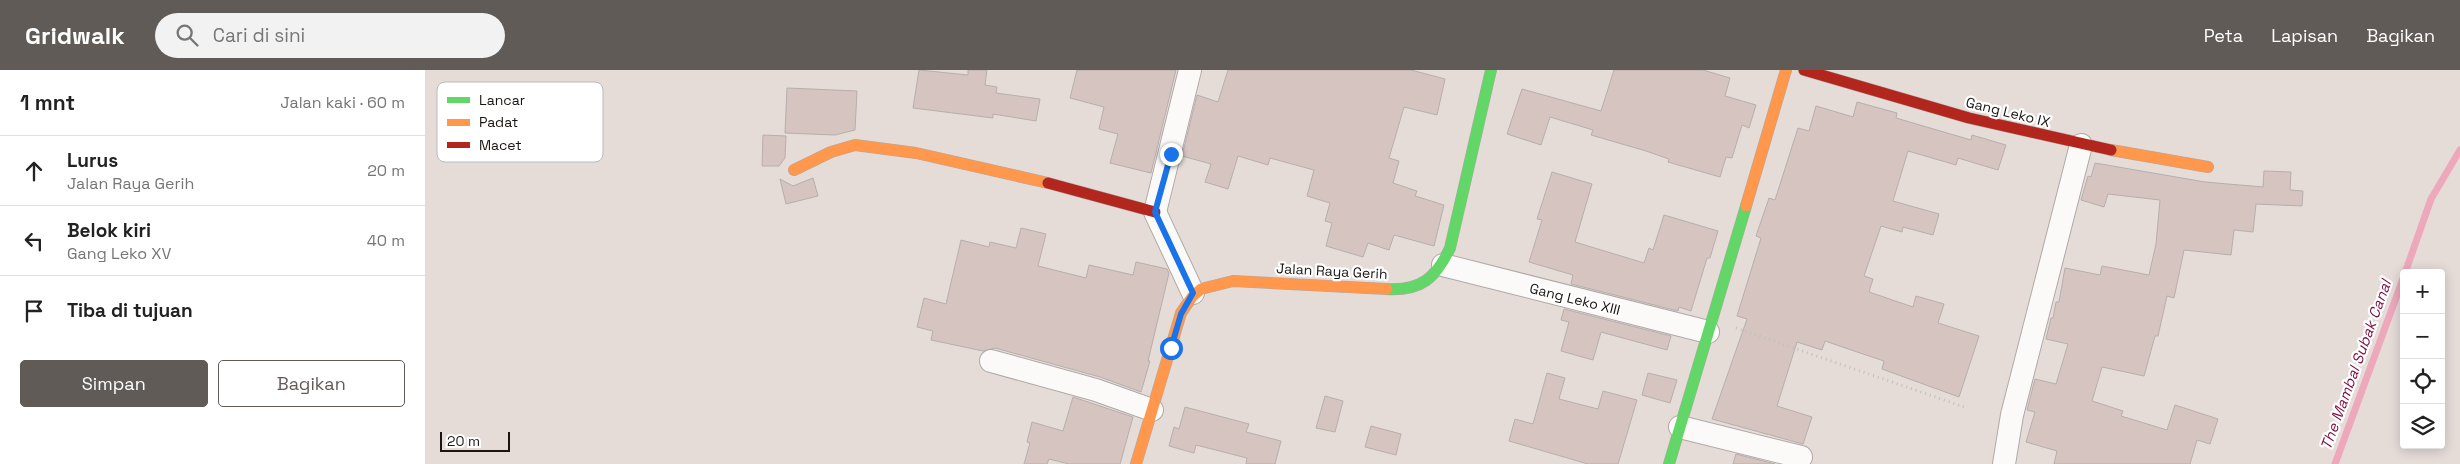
<!DOCTYPE html>
<html lang="id">
<head>
<meta charset="utf-8">
<style>
  :root { --surface:#fff; --page:#f2f2f2; --text:#222; --muted:#767676; --line:#e0e0e0; --accent:#615b58 }
  body { margin:0; font-family:"Space Grotesk",sans-serif; background:var(--page); color:var(--text) }
  .controls { position:absolute; right:15px; bottom:15px; display:grid; overflow:hidden; border-radius:5px; box-shadow:0 2px 12px #0003 }
  .controls button { width:45px; height:45px; display:grid; place-items:center; padding:0; border:0; border-bottom:1px solid var(--line); background:var(--surface); color:var(--text); font:25px sans-serif }
  .scale { position:absolute; left:15px; bottom:12px; width:70px; box-sizing:border-box; padding-left:5px; border:2px solid #1a1513; border-top:0; font-size:14px; line-height:18px; white-space:nowrap; color:#1a1513; -webkit-text-stroke:4px #fff; paint-order:stroke }
  .stop { position:absolute; width:15px; height:15px; margin:-11px; border:4px solid #1a73e8; border-radius:50%; background:#fff }
  .stop.end { background:#1a73e8; border-color:#fff; box-shadow:0 1px 5px #0008 }
  .list { margin:0; padding:0; list-style:none }
  h2 { display:flex; justify-content:space-between; align-items:center; height:65px; margin:0; padding:0 20px; font-size:21px }
  h2 small { font-size:16px; font-weight:400; color:var(--muted) }
  .list li { display:grid; grid-template-columns:32px 1fr auto; gap:15px; align-items:center; box-sizing:border-box; height:70px; padding:0 20px; border-top:1px solid var(--line) }
  .list b { display:block; font-size:19px; white-space:nowrap }
  .list p { margin:0; font-size:16px; white-space:nowrap; color:var(--muted) }
  .list em { font-size:16px; font-style:normal; color:var(--muted) }
  .actions { display:flex; gap:10px; padding:15px 20px }
  .actions a { flex:1; padding:11px 0; border:1px solid var(--accent); border-radius:5px; text-align:center; font-size:18px; color:var(--accent) }
  .actions .main { background:var(--accent); color:#fff }
  .icon { flex:none; width:28px; height:28px; fill:none; stroke:currentColor; stroke-width:2; stroke-linecap:round; stroke-linejoin:round }
  .map { position:relative; flex:none; width:2035px; height:394px; overflow:hidden }
  header { display:flex; align-items:center; gap:30px; box-sizing:border-box; height:70px; padding:0 25px; background:var(--accent); color:#fff }
  header strong { font-size:24px }
  nav { display:flex; gap:28px; margin-inline-start:auto; font-size:18px }
  .search { width:350px; height:45px; background:var(--page); display:flex; align-items:center; gap:12px; box-sizing:border-box; padding:0 18px; border-radius:28px; color:var(--muted); font-size:19px }
  main { display:flex }
  aside { flex:1; background:var(--surface) }
  .map>svg:first-child { display:block }
  .lines { fill:none; stroke-linecap:round; stroke-linejoin:round }
  .stream { stroke:#eda9bb; stroke-width:7 }
  .building { fill:#d6c4c1; stroke:#b6afad }
  .street-casing { stroke:#b0a9a6; stroke-width:24 }
  .fast-casing { stroke:#b0a9a6; stroke-width:12 }
  .slow-casing { stroke:#b0a9a6; stroke-width:12 }
  .jam-casing { stroke:#b0a9a6; stroke-width:12 }
  .path { stroke:#c2bfbd; stroke-width:3; stroke-dasharray:1 4; stroke-linecap:butt }
  .street { stroke:#fbfaf9; stroke-width:22 }
  .fast { stroke:#63d668; stroke-width:11 }
  .slow { stroke:#ff974d; stroke-width:11 }
  .jam { stroke:#b3261e; stroke-width:11 }
  .route { stroke:#1a73e8; stroke-width:6 }
  .labels { text-anchor:middle; stroke-width:4.5; stroke-linejoin:round; paint-order:stroke }
  .street-label { font-size:14px; fill:#1a1513; stroke:#fff }
  .water-label { font-size:15px; font-style:italic; fill:#801040; stroke:#fff }
  .key { fill:#fff; stroke:#bab9b8; stroke-width:1 }
  .key-label { font-size:14px; fill:#1a1513 }
</style>
</head>
<body>
<header>
<strong>Gridwalk</strong>
<div class="search"><svg class="icon" aria-label="search" viewBox="0 0 24 24"><circle cx="10" cy="10" r="6"/><path d="M15 15l6 6"/></svg>Cari di sini</div>
<nav><a>Peta</a><a>Lapisan</a><a>Bagikan</a></nav>
</header>
<main>
<aside>
<h2>1 mnt<small>Jalan kaki · 60 m</small></h2>
<ul class="list">
<li><svg class="icon" aria-label="ahead" viewBox="0 0 24 24"><path d="M12 20V5M6 11l6-6 6 6"/></svg><div><b>Lurus</b><p>Jalan Raya Gerih</p></div><em>20 m</em></li>
<li><svg class="icon" aria-label="left" viewBox="0 0 24 24"><path d="M17 20v-9H6M10 6l-5 5 5 5"/></svg><div><b>Belok kiri</b><p>Gang Leko XV</p></div><em>40 m</em></li>
<li><svg class="icon" aria-label="arrive" viewBox="0 0 24 24"><path d="M6 21V4h12l-3 4 3 4H6"/></svg><div><b>Tiba di tujuan</b></div></li>
</ul>
<div class="actions"><a class="main">Simpan</a><a>Bagikan</a></div>
</aside>
<div class="map">
<svg width="2035" height="394" viewBox="0 0 2035 394">
  <rect width="100%" height="100%" fill="#e5dcd8"/>
  <g class="lines">
    <g class="stream">
      <path d="M1980,203L2006,129L2035,80"/>
      <path d="M1910,394L1979,206"/>
    </g>
  </g>
  <g class="building">
    <path d="M494,0L543,5V0H562L560,15L572,17L571,23L615,29L611,51L568,44V48L488,38Z"/>
    <path d="M652,0H751L726,103L685,93L693,64L674,59L679,37L645,28Z"/>
    <path d="M803,0H986L1020,9L1012,45L979,37L964,88L974,91L968,113L992,121L990,126L1019,135L1009,176L969,165L964,180L943,173L938,187L901,176L907,153L900,151L905,133L882,126L889,100L845,88L843,95L813,86L803,119L780,112L786,94L757,86L772,25L793,32Z"/>
    <path d="M1189,0H1278L1305,8L1300,26L1331,35L1324,58L1317,55L1307,88L1301,87L1295,107L1243,92L1244,89L1221,81L1166,65L1168,60L1125,47L1116,75L1082,64L1097,19L1176,41Z"/>
    <path d="M362,18L432,21L430,60L410,65L360,63Z"/>
    <path d="M1432,32L1472,43L1471,48L1546,70L1547,65L1581,75L1573,100L1533,88L1531,95L1483,81L1468,131L1514,144L1508,165L1478,157L1477,162L1456,156L1439,206L1448,209L1444,222L1488,237L1491,226L1519,234L1513,253L1554,266L1534,327L1457,299L1459,291L1435,283L1400,271L1397,280L1372,272L1352,336L1387,347L1378,374L1287,349L1322,249L1312,246L1336,168L1331,166L1344,128L1350,130L1373,58L1384,61L1391,36L1428,47Z"/>
    <path d="M338,65L361,66L360,88L354,96H337Z"/>
    <path d="M1670,93L1780,112L1838,117L1839,101L1866,102L1865,120L1878,121L1877,136L1831,134L1828,162L1809,160L1806,185L1759,180L1749,228L1742,226L1733,266H1730L1719,306L1677,297L1667,331L1698,341L1696,346L1742,360L1750,335L1793,349L1785,374L1772,370L1765,394H1629L1632,381L1601,372L1610,342L1602,340L1610,309L1631,314L1643,274L1621,269L1626,248H1628L1631,232H1634L1640,198L1675,205L1677,196L1724,205L1731,174L1735,130L1683,124L1679,137L1656,130L1663,106L1666,107Z"/>
    <path d="M1127,102L1167,114L1150,172L1219,193L1224,178L1228,180L1239,145L1293,161L1285,188H1282L1266,241L1254,237L1253,241L1146,214L1148,205L1104,192L1117,150L1112,149Z"/>
    <path d="M388,108L393,126L361,134L355,109L368,116Z"/>
    <path d="M596,158L621,164L613,196L661,208L664,195L708,205L711,192L742,199L744,203L723,291H725L716,322L675,307L570,278L558,281L506,270L508,261L492,257L499,228L521,234L536,170L564,177L565,172L591,178Z"/>
    <path d="M1139,239L1246,266L1242,280L1176,262L1168,290L1136,281L1144,252L1136,250Z"/>
    <path d="M1122,303L1140,308L1134,329L1173,339L1178,321L1212,330L1193,394H1163L1084,371L1090,349L1108,354Z"/>
    <path d="M1223,303L1252,310L1245,333L1217,325Z"/>
    <path d="M900,326L918,331L910,362L891,358Z"/>
    <path d="M648,327L708,347L695,394H644L624,389L622,394H599L605,373L602,372L607,352L638,361Z"/>
    <path d="M760,337L824,354L821,362L856,371L850,394H821L822,388L771,375L769,383L744,376L749,357L754,359Z"/>
    <path d="M946,356L976,364L971,385L940,377Z"/>
    <path d="M1311,384L1350,394H1308Z"/>
  </g>
  <g class="lines">
    <defs>
      <g id="street">
        <path d="M765,0L730,142L768,223"/>
        <path d="M1018,195L1283,262"/>
        <path d="M566,291L671,320L727,340"/>
        <path d="M1255,357L1376,387"/>
        <path d="M1579,394L1587,345L1656,75"/>
      </g>
      <g id="fast">
        <path d="M962,219C996,221 1011,208 1025,178L1066,0"/>
        <path d="M1244,394L1321,136"/>
      </g>
      <g id="slow">
        <path d="M1686,80L1783,97"/>
        <path d="M369,100L406,82L430,75L491,83L623,113"/>
        <path d="M1321,136L1361,0"/>
        <path d="M711,394L756,243L767,227L776,219L808,211L962,219"/>
      </g>
      <g id="jam">
        <path d="M1379,0L1544,48L1686,80"/>
        <path d="M623,113L730,142"/>
      </g>
    </defs>
    <use href="#street" class="street-casing"/>
    <use href="#fast" class="fast-casing"/>
    <use href="#slow" class="slow-casing"/>
    <use href="#jam" class="jam-casing"/>
    <path class="path" d="M1311,258L1542,338"/>
    <use href="#street" class="street"/>
    <use href="#fast" class="fast"/>
    <use href="#slow" class="slow"/>
    <use href="#jam" class="jam"/>
  </g>
  <g class="lines">
    <path class="route" d="M746,278L756,244L768,223L730,142L746,84"/>
  </g>
  <g class="labels">
    <g class="street-label">
      <text transform="translate(1583 42) rotate(14)" y="5">Gang Leko IX</text>
      <text transform="translate(907 201) rotate(3)" y="5">Jalan Raya Gerih</text>
      <text transform="translate(1150 229) rotate(14)" y="5">Gang Leko XIII</text>
    </g>
    <g class="water-label">
      <text transform="translate(1931 295) rotate(-70)" y="5">The Mambal Subak Canal</text>
    </g>
  </g>
  <rect x="12" y="12" width="166" height="80" rx="8" class="key"/>
  <rect x="22" y="27" width="23" height="6" fill="#63d668"/>
  <rect x="22" y="49" width="23" height="7" fill="#ff974d"/>
  <rect x="22" y="72" width="23" height="6" fill="#b3261e"/>
  <g class="key-label">
    <text x="54" y="35">Lancar</text>
    <text x="54" y="57">Padat</text>
    <text x="54" y="80">Macet</text>
  </g>
</svg>
<div class="controls">
<button>+</button>
<button>−</button>
<button><svg class="icon" aria-label="locate" viewBox="0 0 24 24"><circle cx="12" cy="12" r="6"/><path d="M12 2v4M12 18v4M2 12h4M18 12h4"/></svg></button>
<button><svg class="icon" aria-label="layers" viewBox="0 0 24 24"><path d="M12 4l9 5-9 5-9-5zM3 14l9 5 9-5"/></svg></button>
</div>
<div class="scale">20 m</div>
<div class="stop" style="left:746px;top:278px"></div>
<div class="stop end" style="left:746px;top:84px"></div>
</div>
</main>
</body>
</html>
